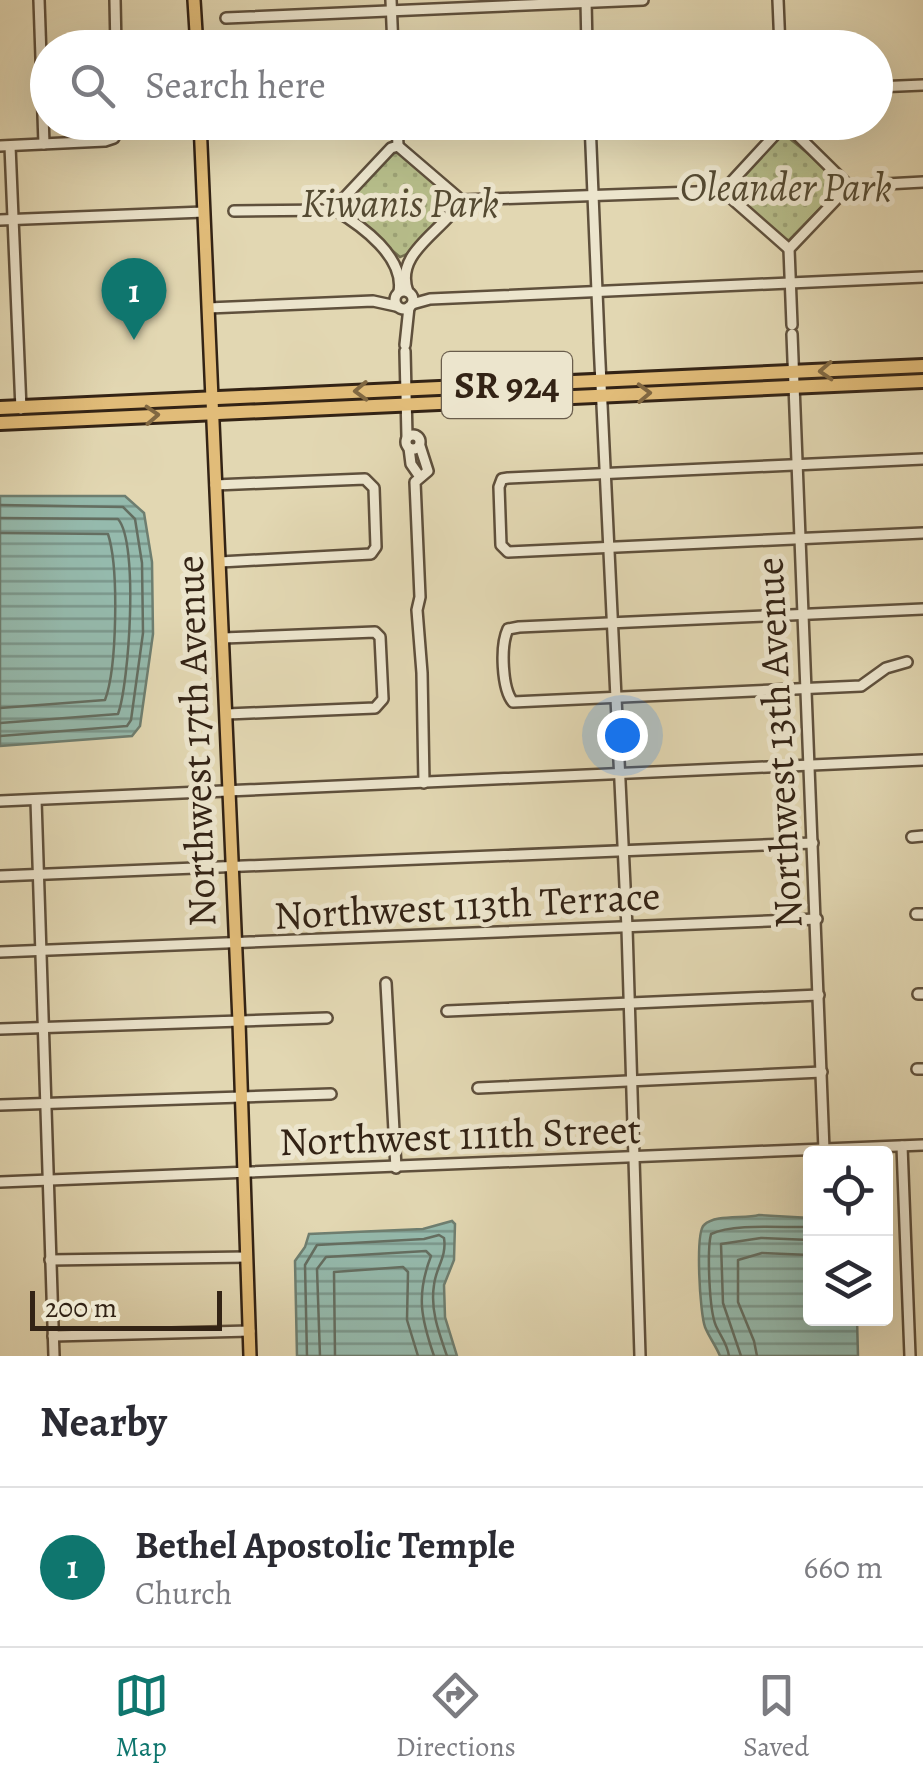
<!DOCTYPE html>
<html lang="en">
<head>
<meta charset="utf-8">
<style>
  :root { --surface:#fff; --page:#f2f2f3; --text:#2b2b33; --muted:#7c7c81; --line:#e1e1e2; --accent:#0f766e }
  body { margin:0; font-family:Alegreya,serif; background:var(--page); color:var(--text) }
  .controls { position:absolute; right:30px; bottom:30px; display:grid; overflow:hidden; border-radius:10px; box-shadow:0 10px 40px #0002 }
  .controls button { width:90px; height:90px; display:grid; place-items:center; padding:0; border:0; border-bottom:2px solid var(--line); background:var(--surface); color:var(--text); font:50px sans-serif }
  .scale { position:absolute; left:30px; bottom:25px; width:192px; box-sizing:border-box; padding-left:10px; border:5px solid #332315; border-top:0; font-size:28px; line-height:35px; white-space:nowrap; color:#332315; -webkit-text-stroke:8px #ece5cd; paint-order:stroke }
  .you { position:absolute; left:622px; top:735px; width:35px; height:35px; margin:-25px; border:8px solid #fff; border-radius:50%; background:#1a73e8; box-shadow:0 0 0 15px #1a73e833 }
  .badge { display:grid; place-items:center; width:65px; height:65px; border-radius:50%; background:var(--accent); color:#fff; font-size:32px; font-weight:700 }
  .pin { position:absolute; translate:-50% -82px; filter:drop-shadow(0 2px 5px #0008) }
  .pin::after { content:''; position:absolute; top:52px; width:35px; height:30px; background:inherit; clip-path:polygon(0 0,100% 0,50% 100%) }
  .list { margin:0; padding:0; list-style:none }
  h2 { display:flex; justify-content:space-between; align-items:center; height:130px; margin:0; padding:0 40px; font-size:42px }
  h2 small { font-size:32px; font-weight:400; color:var(--muted) }
  .list li { display:grid; grid-template-columns:65px 1fr auto; gap:30px; align-items:center; box-sizing:border-box; height:160px; padding:0 40px; border-top:2px solid var(--line) }
  .list b { display:block; font-size:38px; white-space:nowrap }
  .list p { margin:0; font-size:32px; white-space:nowrap; color:var(--muted) }
  .list em { font-size:32px; font-style:normal; color:var(--muted) }
  .icon { flex:none; width:55px; height:55px; fill:none; stroke:currentColor; stroke-width:2; stroke-linecap:round; stroke-linejoin:round }
  .map { position:relative; flex:none; width:923px; height:1356px; overflow:hidden }
  .search { position:absolute; background:var(--surface); box-shadow:0 10px 40px #0002; left:30px; right:30px; top:30px; height:110px; display:flex; align-items:center; gap:25px; box-sizing:border-box; padding:0 35px; border-radius:55px; color:var(--muted); font-size:38px }
  .sheet { height:290px; background:var(--surface) }
  nav { display:flex; justify-content:space-around; align-items:center; box-sizing:border-box; height:140px; border-top:2px solid var(--line); background:var(--surface); font-size:28px; color:var(--muted) }
  nav a { display:grid; justify-items:center; gap:5px }
  nav .on { color:var(--accent) }
  .map>svg:first-child { display:block }
  .park { fill:url(#park-dots); stroke:#747050; stroke-width:2.5 }
  .water { fill:url(#water-rules); stroke:#6e7e70; stroke-width:2.5 }
  .lines { fill:none; stroke-linecap:round; stroke-linejoin:round }
  .shore { stroke:#646e61; stroke-width:2.5 }
  .minor-casing { stroke:#5f503c; stroke-width:14 }
  .major-casing { stroke:#332315; stroke-width:16 }
  .highway-casing { stroke:#332315; stroke-width:18 }
  .minor { stroke:#ece5cd; stroke-width:9 }
  .major { stroke:#e1bc79; stroke-width:11 }
  .highway { stroke:#e1bc79; stroke-width:12 }
  .oneway { stroke:#816842 }
  .labels { text-anchor:middle; stroke-width:10; stroke-linejoin:round; paint-order:stroke }
  .shield { fill:#ece5cd; stroke:#6a5d4c; stroke-width:2.5 }
  .shield-label { font-size:38px; font-weight:bold; fill:#332315 }
  .park-label { font-size:40px; font-style:italic; fill:#544a32; stroke:#ece5cd }
  .street-label { font-size:40px; fill:#332315; stroke:#ece5cd }
</style>
</head>
<body>
<div class="map">
<svg width="923" height="1356" viewBox="0 0 923 1356">
  <defs>
    <pattern id="park-dots" width="8" height="8" patternUnits="userSpaceOnUse" patternTransform="scale(2.5)"><rect width="8" height="8" fill="#b6bd8a"/><path d="M2 2h.1M6 6h.1" fill="none" stroke="#9da276" stroke-width="1.8" stroke-linecap="round"/></pattern>
    <pattern id="water-rules" width="6" height="5" patternUnits="userSpaceOnUse" patternTransform="scale(2.5)"><rect width="6" height="5" fill="#95baad"/><path d="M0 2.5h6" fill="none" stroke="#7a978c"/></pattern>
  </defs>
  <rect width="100%" height="100%" fill="#e2d7b2"/>
  <filter id="stains"><feTurbulence type="fractalNoise" baseFrequency=".002" numOctaves="4"/><feColorMatrix values="0 0 0 0 .2 0 0 0 0 .09 0 0 0 0 .02 0 0 0 .5 -.17"/></filter>
  <radialGradient id="worn" r=".72"><stop offset=".6" stop-color="#630" stop-opacity="0"/><stop offset="1" stop-color="#630" stop-opacity=".3"/></radialGradient>
  <g class="park">
    <path d="M784,134L837,177L838,190L789,240H784L734,195V184L779,135Z"/>
    <path d="M397,149L453,200C448,219 418,251 400,257L349,214L346,203L389,154Z"/>
  </g>
  <g class="water">
    <path d="M0,496H125L144,513L152,562L153,634L140,726L132,736L0,746Z"/>
    <path d="M759,1215L810,1218V1318L857,1319L858,1356H720C716,1346 709,1337 705,1327C700,1314 695,1233 704,1225C715,1214 744,1219 759,1215Z"/>
    <path d="M452,1221L455,1224L454,1260L444,1285L445,1317L457,1356H297L295,1261L305,1247L309,1234L423,1229Z"/>
  </g>
  <g class="lines">
    <g class="shore">
      <path d="M0,505L123,507L135,519L142,563L143,633L131,720L127,726L0,736"/>
      <path d="M0,518L118,519C139,543 129,684 118,714L0,723"/>
      <path d="M0,533L108,534C119,568 117,668 105,700L0,708"/>
      <path d="M307,1356L305,1265L317,1245L424,1239L439,1235L444,1238C447,1257 436,1267 434,1285C430,1310 439,1333 447,1356"/>
      <path d="M320,1356L317,1269L326,1257L426,1251L431,1256C416,1295 421,1318 434,1356"/>
      <path d="M335,1356L334,1272L403,1267L408,1272L407,1320L418,1356"/>
      <path d="M729,1356C727,1343 721,1337 716,1326C709,1310 707,1250 711,1234C734,1223 783,1228 810,1227"/>
      <path d="M741,1356L723,1303L721,1244L761,1238L810,1240"/>
      <path d="M757,1356L754,1341L738,1302V1260L762,1253L810,1255"/>
    </g>
    <defs>
      <g id="minor">
        <path d="M39,0L44,144"/>
        <path d="M115,0L116,48"/>
        <path d="M391,0L393,48"/>
        <path d="M586,0L587,48"/>
        <path d="M778,0L780,48"/>
        <path d="M226,18L643,0"/>
        <path d="M876,87L923,85"/>
        <path d="M397,122L398,146"/>
        <path d="M590,122L599,340"/>
        <path d="M784,122L849,186"/>
        <path d="M0,146L105,141L114,138L119,122"/>
        <path d="M10,146L21,409"/>
        <path d="M398,146L461,200"/>
        <path d="M849,186L923,182"/>
        <path d="M723,191L784,125"/>
        <path d="M723,191L789,249"/>
        <path d="M461,200L723,191"/>
        <path d="M330,207L344,198L391,148L398,146"/>
        <path d="M234,211L335,210C362,226 405,257 399,292"/>
        <path d="M0,220L204,212"/>
        <circle cx="404" cy="300" r="9"/>
        <path d="M408,292C393,252 445,231 461,200"/>
        <path d="M412,304L430,299L923,277"/>
        <path d="M208,308L373,301L396,306"/>
        <path d="M792,325L789,249L849,186"/>
        <path d="M792,334L824,1150"/>
        <path d="M599,342L627,928L640,1356"/>
        <path d="M405,345L409,307"/>
        <path d="M405,351L407,437"/>
        <circle cx="413" cy="442" r="7"/>
        <path d="M420,446L428,471L415,482L420,597L417,610L422,673L424,783"/>
        <path d="M409,448L411,464L420,477"/>
        <path d="M923,459L508,478L502,479L499,487L501,545L508,552L923,533"/>
        <path d="M215,485L365,479L374,488L376,547L371,554L220,562"/>
        <path d="M223,638L375,632L380,637L383,699L375,708L227,714"/>
        <path d="M907,662L886,668L861,686L513,702C502,689 500,646 508,629L519,627L923,609"/>
        <path d="M36,800L54,1356"/>
        <path d="M0,801L923,760"/>
        <path d="M912,837L923,836"/>
        <path d="M0,876L813,843"/>
        <path d="M916,914H923"/>
        <path d="M0,952L817,919"/>
        <path d="M386,983L396,1168"/>
        <path d="M918,994H923"/>
        <path d="M447,1011L819,995"/>
        <path d="M0,1029L327,1018"/>
        <path d="M917,1069H923"/>
        <path d="M478,1088L822,1072"/>
        <path d="M0,1105L331,1094"/>
        <path d="M902,1146L910,1356"/>
        <path d="M0,1182L923,1145"/>
        <path d="M50,1260L247,1257"/>
        <path d="M53,1336L250,1331"/>
      </g>
      <g id="major">
        <path d="M194,0L197,48"/>
        <path d="M200,122L239,1022L250,1356"/>
      </g>
      <g id="highway">
        <path d="M0,408L923,366"/>
        <path d="M0,423L923,381"/>
      </g>
    </defs>
    <use href="#minor" class="minor-casing"/>
    <use href="#major" class="major-casing"/>
    <use href="#highway" class="highway-casing"/>
    <use href="#minor" class="minor"/>
    <use href="#major" class="major"/>
    <use href="#highway" class="highway"/>
  </g>
  <defs><path id="oneway-chevron" d="M-2-3.5L2.5 0L-2 3.5" fill="none" stroke-width="1.6" stroke-linecap="round" stroke-linejoin="round" transform="scale(2.5)"/></defs>
  <g class="oneway">
    <use href="#oneway-chevron" transform="translate(826 371) rotate(177)"/>
    <use href="#oneway-chevron" transform="translate(361 391) rotate(178)"/>
    <use href="#oneway-chevron" transform="translate(644 393) rotate(-2)"/>
    <use href="#oneway-chevron" transform="translate(152 415) rotate(-3)"/>
  </g>
  <g class="labels">
    <rect class="shield" x="442" y="352" width="130" height="66" rx="8"/>
    <g class="shield-label">
      <text x="507" y="398">SR 924</text>
    </g>
    <g class="park-label">
      <text x="786" y="201">Oleander Park</text>
      <text x="400" y="217">Kiwanis Park</text>
    </g>
    <g class="street-label">
      <text transform="translate(195 741) rotate(-92)" y="14">Northwest 17th Avenue</text>
      <text transform="translate(778 743) rotate(-93)" y="14">Northwest 13th Avenue</text>
      <text transform="translate(467 905) rotate(-3)" y="14">Northwest 113th Terrace</text>
      <text transform="translate(460 1135) rotate(-2)" y="14">Northwest 111th Street</text>
    </g>
  </g>
  <rect width="100%" height="100%" filter="url(#stains)"/>
  <rect width="100%" height="100%" fill="url(#worn)"/>
</svg>
<div class="controls">
<button><svg class="icon" aria-label="locate" viewBox="0 0 24 24"><circle cx="12" cy="12" r="6"/><path d="M12 2v4M12 18v4M2 12h4M18 12h4"/></svg></button>
<button><svg class="icon" aria-label="layers" viewBox="0 0 24 24"><path d="M12 4l9 5-9 5-9-5zM3 14l9 5 9-5"/></svg></button>
</div>
<div class="scale">200 m</div>
<div class="you"></div>
<div class="pin badge" style="left:134px;top:340px">1</div>
<div class="search"><svg class="icon" aria-label="search" viewBox="0 0 24 24"><circle cx="10" cy="10" r="6"/><path d="M15 15l6 6"/></svg>Search here</div>
</div>
<section class="sheet">
<h2>Nearby<small></small></h2>
<ul class="list">
<li><span class="badge">1</span><div><b>Bethel Apostolic Temple</b><p>Church</p></div><em>660 m</em></li>
</ul>
</section>
<nav>
<a class="on"><svg class="icon" aria-label="map" viewBox="0 0 24 24"><path d="M3 6l6-2 6 2 6-2v14l-6 2-6-2-6 2zM9 4v14M15 6v14"/></svg>Map</a>
<a><svg class="icon" aria-label="directions" viewBox="0 0 24 24"><path d="M12 3l9 9-9 9-9-9zM9 14v-3h6M13 9l2 2-2 2"/></svg>Directions</a>
<a><svg class="icon" aria-label="saved" viewBox="0 0 24 24"><path d="M7 4h10v16l-5-4-5 4z"/></svg>Saved</a>
</nav>
</body>
</html>
